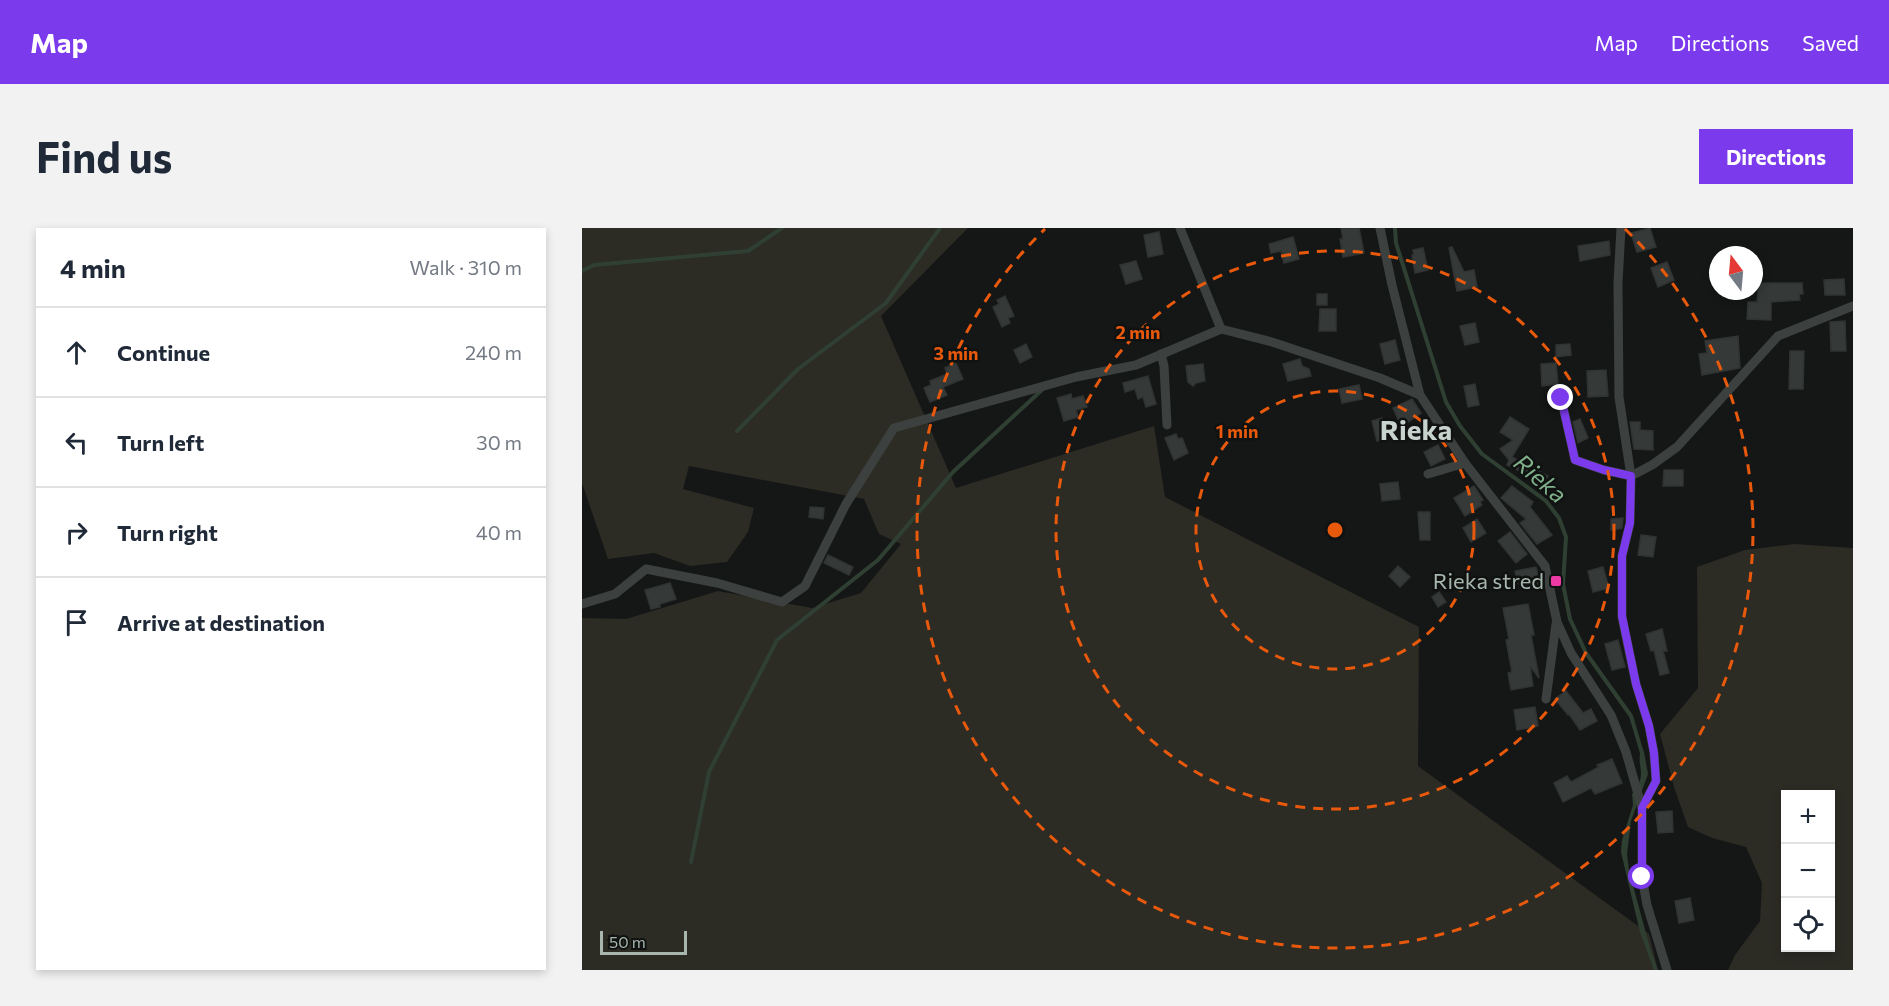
<!DOCTYPE html>
<html lang="en">
<head>
<meta charset="utf-8">
<style>
  :root { --surface:#fff; --page:#f2f2f3; --text:#1f2937; --muted:#747a83; --line:#e0e1e3; --accent:#7c3aed }
  body { margin:0; font-family:Commissioner,sans-serif; background:var(--page); color:var(--text) }
  .controls { position:absolute; right:18px; bottom:18px; display:grid; overflow:hidden; border-radius:0px; box-shadow:0 3px 9px #0003 }
  .controls button { width:54px; height:54px; display:grid; place-items:center; padding:0; border:0; border-bottom:2px solid var(--line); background:var(--surface); color:var(--text); font:30px sans-serif }
  .compass { position:absolute; left:1127px; top:18px; width:54px; height:54px; border-radius:50%; background:var(--surface); box-shadow:0 3px 9px #0003; rotate:344deg }
  .scale { position:absolute; left:18px; bottom:15px; width:87px; box-sizing:border-box; padding-left:6px; border:3px solid #a8b7ae; border-top:0; font-size:16px; line-height:21px; white-space:nowrap; color:#a8b7ae; -webkit-text-stroke:4px #101212; paint-order:stroke }
  .stop { position:absolute; width:18px; height:18px; margin:-14px; border:4px solid #7c3aed; border-radius:50%; background:#fff }
  .stop.end { background:#7c3aed; border-color:#fff; box-shadow:0 2px 6px #0008 }
  .list { margin:0; padding:0; list-style:none }
  h2 { display:flex; justify-content:space-between; align-items:center; height:78px; margin:0; padding:0 24px; font-size:26px }
  h2 small { font-size:20px; font-weight:400; color:var(--muted) }
  .list li { display:grid; grid-template-columns:39px 1fr auto; gap:18px; align-items:center; box-sizing:border-box; height:90px; padding:0 24px; border-top:2px solid var(--line) }
  .list b { display:block; font-size:22px; white-space:nowrap }
  .list em { font-size:20px; font-style:normal; color:var(--muted) }
  .icon { flex:none; width:33px; height:33px; fill:none; stroke:currentColor; stroke-width:2; stroke-linecap:round; stroke-linejoin:round }
  .map { position:relative; flex:none; width:1271px; height:742px; overflow:hidden; border-radius:0px }
  header { display:flex; align-items:center; gap:36px; box-sizing:border-box; height:84px; padding:0 30px; background:var(--accent); color:#fff }
  header strong { font-size:28px }
  nav { display:flex; gap:33px; margin-inline-start:auto; font-size:21px }
  .intro { display:flex; align-items:center; justify-content:space-between; box-sizing:border-box; height:144px; padding:0 36px }
  h1 { margin:0; font-size:42px }
  .button { padding:15px 27px; border-radius:0px; background:var(--accent); color:#fff; font-size:21px; font-weight:700 }
  main { display:flex; gap:36px; padding:0 36px }
  aside { flex:1; background:var(--surface); border-radius:0px; box-shadow:0 3px 9px #0003 }
  .map>svg:first-child { display:block }
  .green { fill:#2c2b24; fill-rule:evenodd }
  .water { fill:#2f4033 }
  .lines { fill:none; stroke-linecap:round; stroke-linejoin:round }
  .stream { stroke:#2f4033; stroke-width:4 }
  .building { fill:#353938; stroke:#303332; stroke-width:1.5 }
  .minor { stroke:#3c413f; stroke-width:9 }
  .route { stroke:#7c3aed; stroke-width:8 }
  .ring { fill:none; stroke:#e8590c; stroke-width:3; stroke-dasharray:10 8 }
  .poi-dot { fill:#ec39a3; stroke:#101212; stroke-width:2 }
  .labels { text-anchor:middle; stroke-width:5; stroke-linejoin:round; paint-order:stroke }
  .poi-label { font-size:22px; fill:#a8b7ae; stroke:#101212; text-anchor:end }
  .water-label { font-size:24px; font-style:italic; fill:#80b18a; stroke:#101212 }
  .district-label { font-size:28px; font-weight:bold; fill:#c9d3ce; stroke:#101212 }
  .centre { fill:#e8590c; stroke:#101212; stroke-width:3 }
  .ring-label { font-size:18px; text-anchor:middle; font-weight:bold; fill:#e8590c; stroke:#101212; stroke-width:5; stroke-linejoin:round; paint-order:stroke }
</style>
</head>
<body>
<header>
<strong>Map</strong>
<nav><a>Map</a><a>Directions</a><a>Saved</a></nav>
</header>
<div class="intro"><h1>Find us</h1><a class="button">Directions</a></div>
<main>
<aside>
<h2>4 min<small>Walk · 310 m</small></h2>
<ul class="list">
<li><svg class="icon" aria-label="ahead" viewBox="0 0 24 24"><path d="M12 20V5M6 11l6-6 6 6"/></svg><div><b>Continue</b></div><em>240 m</em></li>
<li><svg class="icon" aria-label="left" viewBox="0 0 24 24"><path d="M17 20v-9H6M10 6l-5 5 5 5"/></svg><div><b>Turn left</b></div><em>30 m</em></li>
<li><svg class="icon" aria-label="right" viewBox="0 0 24 24"><path d="M7 20v-9h11M14 6l5 5-5 5"/></svg><div><b>Turn right</b></div><em>40 m</em></li>
<li><svg class="icon" aria-label="arrive" viewBox="0 0 24 24"><path d="M6 21V4h12l-3 4 3 4H6"/></svg><div><b>Arrive at destination</b></div></li>
</ul>
</aside>
<div class="map">
<svg width="1271" height="742" viewBox="0 0 1271 742">
  <rect width="100%" height="100%" fill="#151717"/>
  <g class="green">
    <path d="M0,0H386L299,88L374,260L572,198L583,269L837,399L836,538L1067,706L1076,742H0V390L44,391L136,363L230,380L279,365L319,316L297,306L282,271L107,238L101,261L172,280L166,304L145,334L108,338L72,325L26,331L0,255Z"/>
    <path d="M1212,316L1271,320V742H1146L1153,727L1178,693L1180,655L1164,619L1130,610L1106,599L1092,559L1078,506L1116,460L1115,339L1163,322ZM1204,566H1248V720H1204Z"/>
  </g>
  <path class="water" d="M1060,520L1062,524L1066,546L1049,593L1045,626L1047,643L1068,720L1076,742H1072L1058,704L1039,624L1040,612L1051,577L1050,566C1068,545 1052,538 1060,520Z"/>
  <g class="lines">
    <g class="stream">
      <path d="M813,0L814,15L864,174L878,198L900,226L964,273L977,290L984,309L981,356L988,391L1004,425L1049,488L1060,525"/>
      <path d="M0,43L12,37L166,23L200,0"/>
      <path d="M155,203L216,141L304,75L358,0"/>
      <path d="M109,634L127,544L195,412L296,332L371,244L461,161"/>
    </g>
  </g>
  <g class="building">
    <path d="M759,0H777L782,25L761,29L758,11H761Z"/>
    <path d="M1068,0L1074,19L1055,24L1049,5Z"/>
    <path d="M577,4L581,26L566,29L562,7Z"/>
    <path d="M711,9L717,31L702,35L699,23L689,25L687,16Z"/>
    <path d="M1027,13L1028,27L998,33L996,18Z"/>
    <path d="M870,19L882,44L892,42L895,59L875,63L867,20Z"/>
    <path d="M841,20L846,42L833,45L830,27H832L831,22Z"/>
    <path d="M554,33L560,51L544,56L538,37Z"/>
    <path d="M1085,34L1092,52L1076,59L1069,40Z"/>
    <path d="M1262,51L1263,67H1243L1242,52Z"/>
    <path d="M1177,55H1220L1221,66H1217L1218,72L1189,74V92L1165,91L1166,74H1175Z"/>
    <rect x="735" y="66" width="10" height="11"/>
    <path d="M423,68L432,88L426,90L428,95L420,99L411,79L417,76L415,72Z"/>
    <path d="M738,81H754V103H737Z"/>
    <path d="M1263,93L1264,123H1249L1248,94Z"/>
    <path d="M893,95L897,114L883,117L878,98Z"/>
    <path d="M1156,108L1158,140L1120,147L1117,126L1125,125L1123,113Z"/>
    <path d="M813,112L818,132L803,136L798,116Z"/>
    <path d="M444,116L450,129L438,135L432,122Z"/>
    <path d="M988,116L989,127L974,129V117Z"/>
    <path d="M1208,123H1222L1221,161H1207Z"/>
    <path d="M718,131L720,138L727,141L729,148L706,153L701,136Z"/>
    <path d="M374,135L381,151L361,159L365,167L348,174L342,160L349,157L348,153L365,146L363,140Z"/>
    <path d="M974,135L976,156L960,158L959,136Z"/>
    <path d="M621,136L623,153L614,155L611,158L606,154L604,138Z"/>
    <path d="M1024,142L1026,168L1006,169L1005,143Z"/>
    <path d="M566,148L574,176L564,179L561,169L556,171L553,161L543,164L541,155Z"/>
    <path d="M893,156L897,177L886,179L882,158Z"/>
    <path d="M777,157L780,171L760,175L757,161Z"/>
    <path d="M489,166L490,171L501,168L505,179L494,182L496,189L482,193L475,170Z"/>
    <path d="M830,171L839,185L825,195L824,193L818,195L811,180Z"/>
    <path d="M928,189L947,201L930,229L966,248L962,255L925,237L927,232L918,221L931,212L918,204Z"/>
    <path d="M800,190L805,210L795,213L790,193Z"/>
    <path d="M998,191L1006,210L996,215L991,194Z"/>
    <path d="M1048,194H1058V202L1071,203V222L1052,221Z"/>
    <path d="M594,206L596,211L600,210L606,225L592,232L583,210Z"/>
    <path d="M856,217L863,231L849,238L842,224Z"/>
    <path d="M1082,242H1101V258H1081Z"/>
    <path d="M816,254L818,271L800,273L798,256Z"/>
    <path d="M892,258L901,272L898,274L900,277L883,288L872,270Z"/>
    <path d="M930,258L951,274L948,279L970,307L955,316L938,295L944,291L919,270Z"/>
    <path d="M228,279L242,280L241,291L227,289Z"/>
    <path d="M836,284H848V312H838Z"/>
    <path d="M1041,290L1040,300L1029,302V291Z"/>
    <path d="M895,291L904,305L889,314L881,300Z"/>
    <path d="M928,304L945,326L934,335L916,313Z"/>
    <path d="M1059,307L1074,309L1071,329L1056,327Z"/>
    <path d="M246,327L271,339L267,347L242,335Z"/>
    <path d="M816,338L828,349L818,359L807,348Z"/>
    <path d="M954,339L958,356L950,358L948,354L936,356L933,343Z"/>
    <path d="M1021,339L1027,360L1011,364L1006,343Z"/>
    <path d="M88,355L94,371L78,376V379L69,381L63,362Z"/>
    <path d="M857,364L864,374L856,379L850,369Z"/>
    <path d="M946,376L952,407H949L957,450L948,438L951,458L929,462L926,445L930,444L924,412L927,411L921,380Z"/>
    <path d="M1080,401L1085,423H1081L1087,445L1078,447L1072,422L1069,423L1064,406Z"/>
    <path d="M1036,412L1043,439L1030,442L1023,416Z"/>
    <path d="M984,463L1001,485L1009,481L1015,493L998,502L987,486L986,487L973,471Z"/>
    <path d="M953,479L956,498L935,502L932,482Z"/>
    <path d="M1030,531L1040,555L1013,566L1009,560L981,574L972,555L985,548L989,554L1017,539L1015,537Z"/>
    <path d="M1090,583L1091,604L1076,605L1074,584Z"/>
    <path d="M1108,670L1112,692L1097,695L1093,673Z"/>
  </g>
  <g class="lines">
    <g class="minor">
      <path d="M598,0L639,101"/>
      <path d="M798,0L810,57L838,167L883,235L963,338L975,394L989,425L1029,487L1044,524L1060,580V649L1065,677L1085,742"/>
      <path d="M1039,0L1036,55L1037,169L1049,248L1048,295L1040,328V389L1054,456L1067,498L1072,525L1074,553L1060,580"/>
      <path d="M579,126L582,138L585,197"/>
      <path d="M979,170L993,232L1022,242L1049,248L1070,237L1095,219L1196,108L1271,78"/>
      <path d="M846,246L883,235"/>
      <path d="M0,376L33,366L64,341L135,355L200,374L223,358L264,276L312,200L494,149L554,137L639,101L690,114L798,150L838,167"/>
      <path d="M964,471L974,396"/>
    </g>
  </g>
  <g class="lines">
    <path class="route" d="M979,170L993,232L1022,242L1049,248L1048,295L1040,328V388L1054,456L1067,498L1072,525L1074,553L1060,580V649"/>
  </g>
  <g class="ring">
    <circle cx="753" cy="302" r="139"/>
    <circle cx="753" cy="302" r="279"/>
    <path d="M1043 1A418 418 0 1 1 463 1"/>
  </g>
  <rect class="poi-dot" x="968" y="347" width="12" height="12" rx="3"/>
  <g class="labels">
    <g class="poi-label">
      <text x="962" y="361">Rieka stred</text>
    </g>
    <g class="water-label">
      <text transform="translate(958 251) rotate(41)" y="8">Rieka</text>
    </g>
    <g class="district-label">
      <text x="834" y="212">Rieka</text>
    </g>
  </g>
  <circle cx="753" cy="302" r="9" class="centre"/>
  <g class="ring-label">
    <text x="556" y="111">2 min</text>
    <text x="374" y="132">3 min</text>
    <text x="655" y="210">1 min</text>
  </g>
</svg>
<div class="controls">
<button>+</button>
<button>−</button>
<button><svg class="icon" aria-label="locate" viewBox="0 0 24 24"><circle cx="12" cy="12" r="6"/><path d="M12 2v4M12 18v4M2 12h4M18 12h4"/></svg></button>
</div>
<svg class="compass" viewBox="-18 -18 36 36"><path d="M0-13l5 13h-10z" fill="#e53935"/><path d="M0 13l5-13h-10z" fill="#747a83"/></svg>
<div class="scale">50 m</div>
<div class="stop" style="left:1060px;top:649px"></div>
<div class="stop end" style="left:979px;top:170px"></div>
</div>
</main>
</body>
</html>
